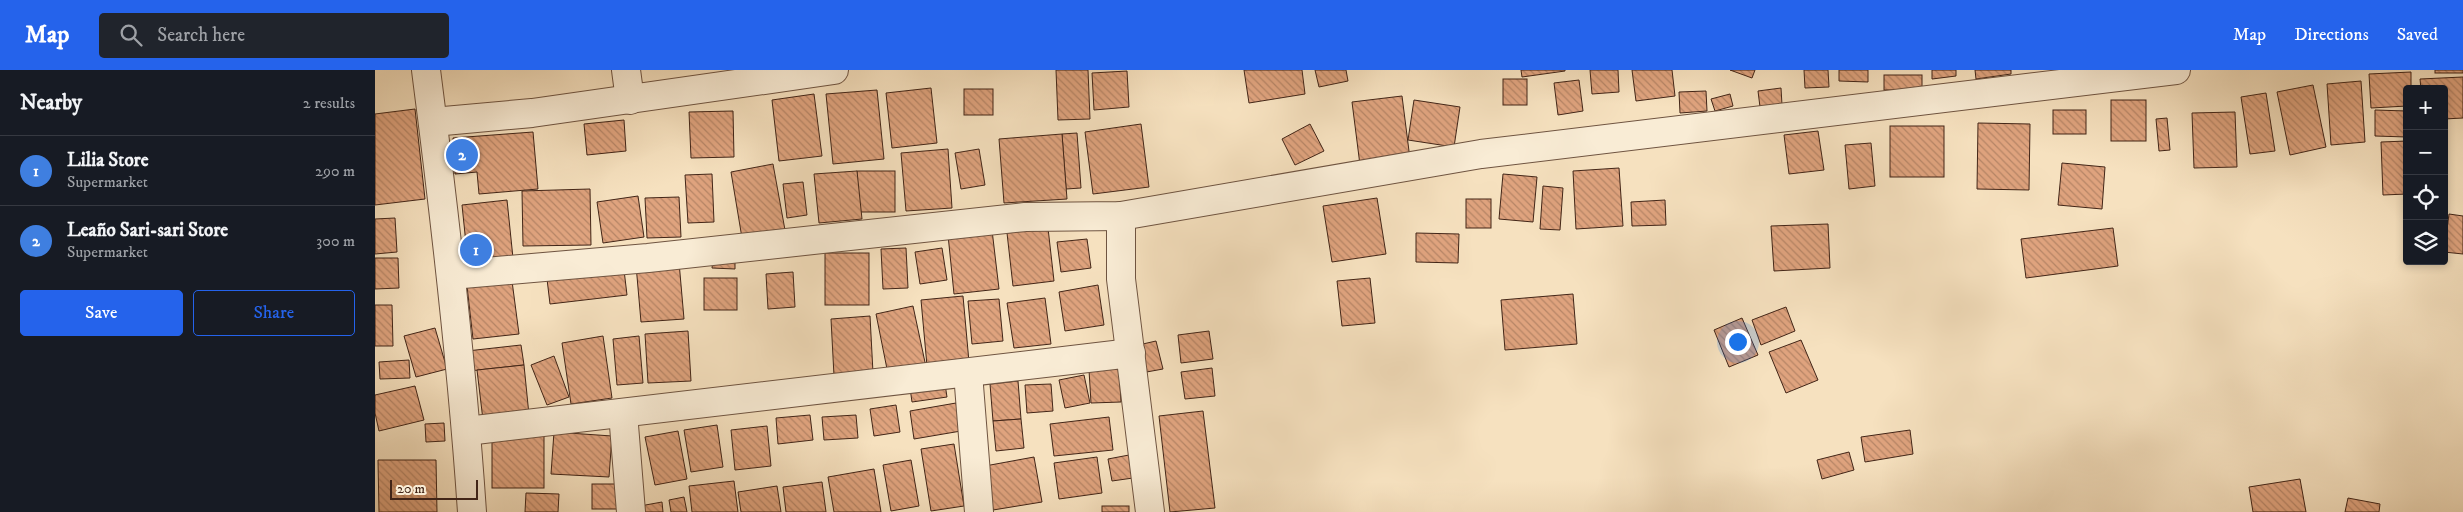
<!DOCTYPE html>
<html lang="en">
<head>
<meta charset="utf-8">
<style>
  :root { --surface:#171b24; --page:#20242c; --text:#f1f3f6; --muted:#9ea1a6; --line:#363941; --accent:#2563eb }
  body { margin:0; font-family:"IM FELL DW Pica",serif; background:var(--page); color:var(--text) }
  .controls { position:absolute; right:15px; top:15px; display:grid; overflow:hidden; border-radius:5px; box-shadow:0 2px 8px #0003 }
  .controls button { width:45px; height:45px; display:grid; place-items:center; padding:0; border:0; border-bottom:1px solid var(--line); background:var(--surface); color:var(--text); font:25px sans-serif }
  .scale { position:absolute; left:15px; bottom:12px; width:88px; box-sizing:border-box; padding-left:5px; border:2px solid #422517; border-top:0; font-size:14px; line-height:18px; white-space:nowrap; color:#422517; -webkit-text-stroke:4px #f9ecd5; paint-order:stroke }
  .you { position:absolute; left:1362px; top:271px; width:18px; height:18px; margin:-12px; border:4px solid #fff; border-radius:50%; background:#1a73e8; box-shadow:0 0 0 8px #1a73e833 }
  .badge { display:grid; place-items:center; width:32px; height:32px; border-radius:50%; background:var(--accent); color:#fff; font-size:16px; font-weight:700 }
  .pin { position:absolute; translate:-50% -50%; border:2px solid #fff; box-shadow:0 1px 5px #0006 }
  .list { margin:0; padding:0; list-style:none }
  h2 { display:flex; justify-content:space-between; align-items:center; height:65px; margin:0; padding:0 20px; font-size:21px }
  h2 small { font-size:16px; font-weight:400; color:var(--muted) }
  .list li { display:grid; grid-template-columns:32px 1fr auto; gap:15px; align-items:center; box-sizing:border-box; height:70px; padding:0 20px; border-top:1px solid var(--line) }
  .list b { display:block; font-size:19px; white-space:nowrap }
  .list p { margin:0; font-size:16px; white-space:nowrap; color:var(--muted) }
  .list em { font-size:16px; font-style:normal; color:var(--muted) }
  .actions { display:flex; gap:10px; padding:15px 20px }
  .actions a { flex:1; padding:11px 0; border:1px solid var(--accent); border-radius:5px; text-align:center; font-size:18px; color:var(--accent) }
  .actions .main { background:var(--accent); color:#fff }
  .icon { flex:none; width:28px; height:28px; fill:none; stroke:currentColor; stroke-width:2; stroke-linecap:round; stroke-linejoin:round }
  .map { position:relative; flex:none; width:2088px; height:442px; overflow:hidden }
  header { display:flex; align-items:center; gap:30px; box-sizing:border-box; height:70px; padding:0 25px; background:var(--accent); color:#fff }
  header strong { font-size:24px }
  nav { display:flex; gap:28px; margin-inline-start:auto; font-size:18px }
  .search { width:350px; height:45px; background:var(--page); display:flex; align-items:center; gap:12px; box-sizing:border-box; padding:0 18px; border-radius:5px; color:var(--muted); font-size:19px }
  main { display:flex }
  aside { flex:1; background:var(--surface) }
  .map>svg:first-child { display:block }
  .building { fill:url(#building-back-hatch); stroke:#422517 }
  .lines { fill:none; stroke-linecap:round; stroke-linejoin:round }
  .minor-casing { stroke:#6f5441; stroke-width:30 }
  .minor { stroke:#f9ecd5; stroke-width:28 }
</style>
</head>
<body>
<header>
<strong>Map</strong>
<div class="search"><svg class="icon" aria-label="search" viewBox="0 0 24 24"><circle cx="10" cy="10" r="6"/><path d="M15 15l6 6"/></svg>Search here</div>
<nav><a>Map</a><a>Directions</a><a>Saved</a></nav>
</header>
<main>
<aside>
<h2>Nearby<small>2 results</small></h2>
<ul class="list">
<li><span class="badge" style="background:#3f7fe0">1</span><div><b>Lilia Store</b><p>Supermarket</p></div><em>290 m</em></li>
<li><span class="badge" style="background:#3f7fe0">2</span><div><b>Leaño Sari-sari Store</b><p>Supermarket</p></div><em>300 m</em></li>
</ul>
<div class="actions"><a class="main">Save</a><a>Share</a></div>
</aside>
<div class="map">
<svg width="2088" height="442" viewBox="0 0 2088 442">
  <defs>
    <pattern id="building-back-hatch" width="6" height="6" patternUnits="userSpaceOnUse" patternTransform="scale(1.25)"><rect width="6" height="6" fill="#dfa37e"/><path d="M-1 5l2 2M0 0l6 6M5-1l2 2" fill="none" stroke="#b68566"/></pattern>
  </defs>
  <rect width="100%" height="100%" fill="#f6e1bf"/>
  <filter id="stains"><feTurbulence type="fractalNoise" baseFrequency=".004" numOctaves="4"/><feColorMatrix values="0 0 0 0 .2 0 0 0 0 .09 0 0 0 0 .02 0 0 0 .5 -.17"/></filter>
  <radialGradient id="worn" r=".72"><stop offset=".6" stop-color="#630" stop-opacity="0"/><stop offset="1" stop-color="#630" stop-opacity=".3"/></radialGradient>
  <g class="building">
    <path d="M681,0H713L715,49L683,50Z"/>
    <path d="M869,0H927L930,24L874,33Z"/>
    <path d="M940,0H971L973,11L944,17Z"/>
    <path d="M1146,0H1190V1L1147,7Z"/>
    <path d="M1215,0H1243L1244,22L1217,24Z"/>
    <path d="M1257,0H1297L1300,26L1261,31Z"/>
    <path d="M1355,0H1380L1377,8Z"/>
    <path d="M1429,0H1453L1454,17L1430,18Z"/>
    <path d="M1464,0H1493V12L1464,11Z"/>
    <path d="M1557,0H1581V6L1557,9Z"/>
    <path d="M1600,0H1636V4L1601,9Z"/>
    <rect x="2060" y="0" width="28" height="3"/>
    <path d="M752,1L754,37L719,40L717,3Z"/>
    <path d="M2036,2V19H2032V36L1996,38L1994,4Z"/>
    <rect x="1509" y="5" width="38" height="15"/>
    <path d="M2088,7V48L2069,49V19H2046L2045,9Z"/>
    <rect x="1128" y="9" width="24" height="26"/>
    <path d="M1204,10L1208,41L1183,45L1179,13Z"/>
    <path d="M1986,11L1990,72L1956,75L1952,14Z"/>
    <path d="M1938,15L1951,77L1915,85L1902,22Z"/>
    <path d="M556,18L562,73L517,78L511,23Z"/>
    <path d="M1406,18L1407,35L1385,37L1383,21Z"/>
    <rect x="589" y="19" width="29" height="26"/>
    <path d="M502,20L509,89L458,94L451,24Z"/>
    <path d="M1331,21L1332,41L1305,43L1304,22Z"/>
    <path d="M1891,23L1900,81L1875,84L1866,27Z"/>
    <path d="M439,24L447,86L404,91L397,30Z"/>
    <path d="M1355,24L1358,36L1340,41L1336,29Z"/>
    <path d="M1027,26L1035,89L985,95L977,32Z"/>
    <path d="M1039,30L1085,37L1079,77L1033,70Z"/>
    <rect x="1736" y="30" width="35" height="41"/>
    <path d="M40,39L50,129L0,135V44Z"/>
    <rect x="1678" y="40" width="33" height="24"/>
    <path d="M2000,40L2032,41V67L2000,66Z"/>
    <path d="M358,41L359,87L316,88L314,42Z"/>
    <path d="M1860,42L1862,97L1819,98L1817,43Z"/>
    <path d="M1792,48L1795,80L1784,81L1781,49Z"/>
    <path d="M249,50L251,81L212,85L209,54Z"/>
    <path d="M1603,53L1655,54L1654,120L1602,119Z"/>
    <path d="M766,54L774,117L718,124L710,62Z"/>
    <path d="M935,54L949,81L920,95L907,69Z"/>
    <rect x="1515" y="56" width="54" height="51"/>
    <path d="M1443,61L1449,100L1414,104L1409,65Z"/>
    <path d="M158,62L163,119L104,124L102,102L80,104L78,68Z"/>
    <path d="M702,63L706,118L691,119L687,64Z"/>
    <path d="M687,64L692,129L629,133L624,69Z"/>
    <path d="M2032,71V124L2008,125L2006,72Z"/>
    <path d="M1496,73L1500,116L1474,119L1470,75Z"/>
    <path d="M573,79L577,138L531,141L526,83Z"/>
    <path d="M604,79L610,115L586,119L580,83Z"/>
    <path d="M1687,93L1730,97L1727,139L1683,135Z"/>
    <path d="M398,94L410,160L367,168L356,102Z"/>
    <path d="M1244,98L1248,156L1201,159L1198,101Z"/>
    <rect x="482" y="101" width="38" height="41"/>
    <path d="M482,101L487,149L444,153L439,104Z"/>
    <path d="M337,104L339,152L313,153L310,105Z"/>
    <path d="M1128,104L1162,107L1158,152L1124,149Z"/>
    <path d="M428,112L432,145L412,148L408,114Z"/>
    <path d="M1168,116L1188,118L1185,160L1165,159Z"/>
    <path d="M215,119L216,175L148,176L147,121Z"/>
    <path d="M263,126L269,167L228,173L222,132Z"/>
    <path d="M304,127L306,167L272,168L270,128Z"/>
    <path d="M1002,128L1011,184L957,192L948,136Z"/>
    <rect x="1091" y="129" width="25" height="29"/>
    <path d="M132,130L138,188L93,193L87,135Z"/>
    <path d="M1290,130L1291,155L1257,156L1256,132Z"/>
    <path d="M2074,144L2088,146V184L2069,182Z"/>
    <path d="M20,148L22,182L0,184V149Z"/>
    <path d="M1453,154L1455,198L1399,201L1396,156Z"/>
    <path d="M673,158L679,211L638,216L632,163Z"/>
    <path d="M1738,158L1743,196L1651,208L1646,169Z"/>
    <path d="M617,160L624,219L579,224L573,165Z"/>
    <path d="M1041,163L1084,164L1083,193L1041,192Z"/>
    <path d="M712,169L716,198L686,202L682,172Z"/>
    <path d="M531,178L533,218L508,219L506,179Z"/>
    <path d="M567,178L572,210L545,214L540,182Z"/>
    <rect x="450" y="183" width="44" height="52"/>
    <path d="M0,188H23L24,218L0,219Z"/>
    <path d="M338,189L360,190V199L337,198Z"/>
    <path d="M304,192L309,249L266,252L261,195Z"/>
    <path d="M249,200L252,225L175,234L172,209Z"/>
    <path d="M418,202L420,237L393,239L391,204Z"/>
    <rect x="329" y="208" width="33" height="32"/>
    <path d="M995,208L1000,253L967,256L962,211Z"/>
    <path d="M137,211L144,264L98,269L92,216Z"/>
    <path d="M723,215L729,255L690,261L684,222Z"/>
    <path d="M1198,224L1202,274L1130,280L1126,230Z"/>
    <path d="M588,226L594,292L552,296L546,230Z"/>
    <path d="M670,228L676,274L639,278L632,233Z"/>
    <path d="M624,229L628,271L597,274L593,231Z"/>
    <path d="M0,235H17L18,276H0Z"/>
    <path d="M538,236L551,297L513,304L501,244Z"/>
    <path d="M1411,237L1420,261L1386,275L1377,250Z"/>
    <path d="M495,246L498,303L459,306L456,249Z"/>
    <path d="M1367,248L1383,285L1354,297L1339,260Z"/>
    <path d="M60,258L72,299L41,307L29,266Z"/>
    <path d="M313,261L316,311L273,313L270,264Z"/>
    <path d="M834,261L838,289L806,293L803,265Z"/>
    <path d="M228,266L237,328L196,334L187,273Z"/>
    <path d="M264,266L268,313L242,315L238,269Z"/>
    <path d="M1426,270L1443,310L1411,323L1394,282Z"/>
    <path d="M781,271L788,299L766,303L759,276Z"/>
    <path d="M146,275L149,295L94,301L92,281Z"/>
    <path d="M179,286L194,327L172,335L156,295Z"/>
    <path d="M34,290L35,308L5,309L4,292Z"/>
    <path d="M149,295L154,345L108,350L102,300Z"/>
    <path d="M837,298L840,326L810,329L806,302Z"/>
    <path d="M744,299L746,332L716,333L714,300Z"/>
    <path d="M709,305L715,333L690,338L684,310Z"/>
    <path d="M643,311L646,349L618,351L615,314Z"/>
    <path d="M570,314L572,327L537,332L535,318Z"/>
    <path d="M676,314L678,341L652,343L650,315Z"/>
    <path d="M40,316L49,350L4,361L0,343V325Z"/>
    <path d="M581,333L586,361L539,369L535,341Z"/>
    <path d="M521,335L525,362L499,366L495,339Z"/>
    <path d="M828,341L840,438L795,442L784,346Z"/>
    <path d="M435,345L438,370L403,374L401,348Z"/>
    <path d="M481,345L483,368L449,370L447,347Z"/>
    <path d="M734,347L738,380L679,386L675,354Z"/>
    <path d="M646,349L649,378L621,381L618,351Z"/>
    <path d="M69,353L70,371L51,372L50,354Z"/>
    <path d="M342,355L348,397L316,402L309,360Z"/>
    <path d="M392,356L396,396L360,400L356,360Z"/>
    <path d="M1535,360L1538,384L1490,392L1486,367Z"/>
    <path d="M303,361L312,409L280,415L270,367Z"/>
    <path d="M179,362L237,366L234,407L176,404Z"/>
    <rect x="117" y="363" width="52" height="55"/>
    <path d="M579,374L589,436L556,441L546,379Z"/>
    <path d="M1474,382L1479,400L1447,409L1442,390Z"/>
    <path d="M754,385L758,408L737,411L733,389Z"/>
    <path d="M659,387L667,432L618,440L610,396Z"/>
    <path d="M722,387L727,423L684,429L679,393Z"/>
    <path d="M3,390H61L62,442H4Z"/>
    <path d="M536,390L544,436L516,441L508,395Z"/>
    <path d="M499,399L506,442H459L453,407Z"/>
    <path d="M1925,409L1931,442H1878L1874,417Z"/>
    <path d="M359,411L363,442H317L314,416Z"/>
    <path d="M447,412L451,442H411L408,417Z"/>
    <rect x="217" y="414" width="33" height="25"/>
    <path d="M402,416L406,442H366L363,422Z"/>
    <path d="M151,423L184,424L183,442H150Z"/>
    <path d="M309,427L312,442H296L294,430Z"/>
    <path d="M1973,428L2005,434L2004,442H1970Z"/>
    <path d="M287,432L288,442H266L265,436Z"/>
    <rect x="727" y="436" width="27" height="6"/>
  </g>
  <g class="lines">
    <defs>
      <g id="minor">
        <path d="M51,0C70,147 87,294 97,442"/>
        <path d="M251,0L255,30"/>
        <path d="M58,52L157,43L459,0"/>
        <path d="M746,146V209L775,442"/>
        <path d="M76,205L273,188L650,147L746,146L1106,84L1801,0"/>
        <path d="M593,303L604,442"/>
        <path d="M248,343L256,442"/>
        <path d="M92,361L756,283"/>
      </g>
    </defs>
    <use href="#minor" class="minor-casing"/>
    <use href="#minor" class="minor"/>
  </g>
  <rect width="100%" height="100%" filter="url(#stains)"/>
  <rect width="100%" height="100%" fill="url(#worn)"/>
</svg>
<div class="controls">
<button>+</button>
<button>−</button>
<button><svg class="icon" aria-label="locate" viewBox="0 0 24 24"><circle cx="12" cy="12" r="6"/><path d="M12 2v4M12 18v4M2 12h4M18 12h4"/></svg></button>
<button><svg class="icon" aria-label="layers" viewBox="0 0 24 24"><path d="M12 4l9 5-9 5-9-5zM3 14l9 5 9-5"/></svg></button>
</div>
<div class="scale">20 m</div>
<div class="you"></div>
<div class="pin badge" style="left:101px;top:180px;background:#3f7fe0">1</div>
<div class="pin badge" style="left:87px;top:85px;background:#3f7fe0">2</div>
</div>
</main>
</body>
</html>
